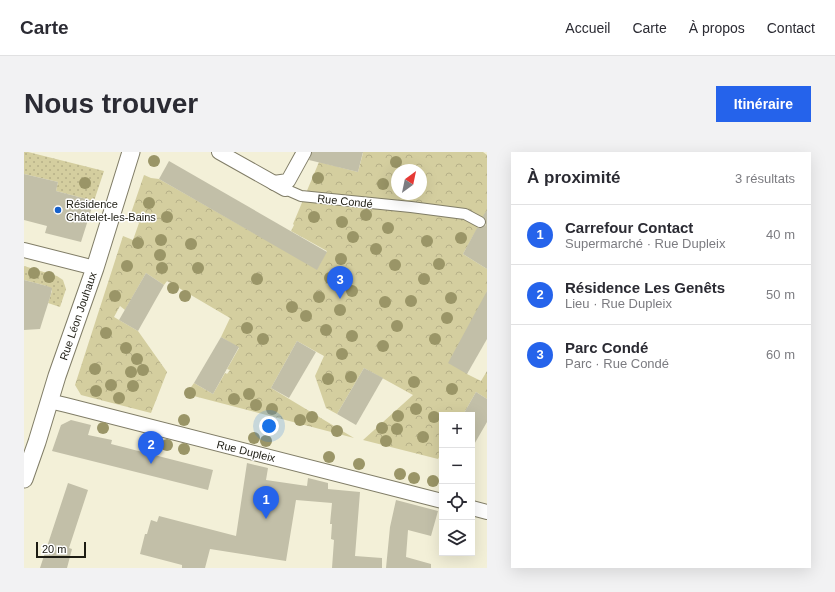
<!DOCTYPE html>
<html lang="fr">
<head>
<meta charset="utf-8">
<style>
  :root { --surface:#fff; --page:#f2f2f3; --text:#2b2b33; --muted:#7c7c81; --line:#e1e1e2; --accent:#2563eb }
  body { margin:0; font-family:Helvetica,sans-serif; background:var(--page); color:var(--text) }
  .controls { position:absolute; right:12px; bottom:12px; display:grid; overflow:hidden; border-radius:0px; box-shadow:0 4px 16px #0002 }
  .controls button { width:36px; height:36px; display:grid; place-items:center; padding:0; border:0; border-bottom:1px solid var(--line); background:var(--surface); color:var(--text); font:20px sans-serif }
  .compass { position:absolute; left:367px; top:12px; width:36px; height:36px; border-radius:50%; background:var(--surface); box-shadow:0 4px 16px #0002; rotate:33deg }
  .scale { position:absolute; left:12px; bottom:10px; width:50px; box-sizing:border-box; padding-left:4px; border:2px solid #1d1c13; border-top:0; font-size:11px; line-height:14px; white-space:nowrap; color:#1d1c13; -webkit-text-stroke:3px #fff; paint-order:stroke }
  .you { position:absolute; left:245px; top:274px; width:14px; height:14px; margin:-10px; border:3px solid #fff; border-radius:50%; background:#1a73e8; box-shadow:0 0 0 6px #1a73e833 }
  .badge { display:grid; place-items:center; width:26px; height:26px; border-radius:50%; background:var(--accent); color:#fff; font-size:13px; font-weight:700 }
  .pin { position:absolute; translate:-50% -33px; filter:drop-shadow(0 1px 2px #0008) }
  .pin::after { content:''; position:absolute; top:21px; width:14px; height:12px; background:inherit; clip-path:polygon(0 0,100% 0,50% 100%) }
  .list { margin:0; padding:0; list-style:none }
  h2 { display:flex; justify-content:space-between; align-items:center; height:52px; margin:0; padding:0 16px; font-size:17px }
  h2 small { font-size:13px; font-weight:400; color:var(--muted) }
  .list li { display:grid; grid-template-columns:26px 1fr auto; gap:12px; align-items:center; box-sizing:border-box; height:60px; padding:0 16px; border-top:1px solid var(--line) }
  .list b { display:block; font-size:15px; white-space:nowrap }
  .list p { margin:0; font-size:13px; white-space:nowrap; color:var(--muted) }
  .list em { font-size:13px; font-style:normal; color:var(--muted) }
  .icon { flex:none; width:22px; height:22px; fill:none; stroke:currentColor; stroke-width:2; stroke-linecap:round; stroke-linejoin:round }
  .map { position:relative; flex:none; width:463px; height:416px; overflow:hidden; border-radius:0px }
  header { display:flex; align-items:center; gap:24px; box-sizing:border-box; height:56px; padding:0 20px; background:var(--surface); border-bottom:1px solid var(--line) }
  header strong { font-size:19px }
  nav { display:flex; gap:22px; margin-inline-start:auto; font-size:14px }
  .intro { display:flex; align-items:center; justify-content:space-between; box-sizing:border-box; height:96px; padding:0 24px }
  h1 { margin:0; font-size:28px }
  .button { padding:10px 18px; border-radius:0px; background:var(--accent); color:#fff; font-size:14px; font-weight:700 }
  main { display:flex; gap:24px; padding:0 24px }
  aside { flex:1; background:var(--surface); border-radius:0px; box-shadow:0 4px 16px #0002 }
  .map>svg:first-child { display:block }
  .grass { fill:url(#grass-dots) }
  .forest { fill:url(#forest-crowns); fill-rule:evenodd }
  .building { fill:#c2bfa8 }
  .lines { fill:none; stroke-linecap:round; stroke-linejoin:round }
  .pedestrian-casing { stroke:#807d67; stroke-width:12 }
  .minor-casing { stroke:#807d67; stroke-width:16 }
  .tertiary-casing { stroke:#807d67; stroke-width:19 }
  .pedestrian { stroke:#fff; stroke-width:10 }
  .minor { stroke:#fff; stroke-width:14 }
  .tertiary { stroke:#fff; stroke-width:17 }
  .tree { fill:#9a9567 }
  .poi-dot { fill:#1761cb; stroke:#fff; stroke-width:1.5 }
  .labels { text-anchor:middle; stroke-width:3; stroke-linejoin:round; paint-order:stroke }
  .street-label { font-size:11px; fill:#1d1c13; stroke:#fff }
  .poi-label { font-size:11px; fill:#1d1c13; stroke:#fff; text-anchor:start }
</style>
</head>
<body>
<header>
<strong>Carte</strong>
<nav><a>Accueil</a><a>Carte</a><a>À propos</a><a>Contact</a></nav>
</header>
<div class="intro"><h1>Nous trouver</h1><a class="button">Itinéraire</a></div>
<main>
<div class="map">
<svg width="463" height="416" viewBox="0 0 463 416">
  <defs>
    <pattern id="grass-dots" width="8" height="8" patternUnits="userSpaceOnUse"><rect width="8" height="8" fill="#d4ce9f"/><path d="M2 2h.1M6 6h.1" fill="none" stroke="#b6b088" stroke-width="1.8" stroke-linecap="round"/></pattern>
    <pattern id="forest-crowns" width="20" height="18" patternUnits="userSpaceOnUse"><rect width="20" height="18" fill="#d4ce9f"/><path d="M2 6a3 3 0 1 1 6 0M12 15a3 3 0 1 1 6 0" fill="none" stroke="#b6b088"/></pattern>
  </defs>
  <rect width="100%" height="100%" fill="#f3f0d8"/>
  <g class="grass">
    <path d="M0,0H4L80,19L70,49L32,39L34,30L0,22Z"/>
    <path d="M0,114L33,124L39,128L42,137L36,155L24,151L28,139L26,136L23,134L0,128Z"/>
  </g>
  <path class="forest" d="M335,0H459L463,3V59L439,102L463,117V139L443,222L457,229L463,219V247L452,240L439,263H418V300L414,307L339,288L389,243L340,216L313,262L302,256L291,224L300,204L273,189L247,236L330,286L162,242L170,231L189,242L201,221L203,222L206,218L203,217L215,196L197,185L206,166L143,129L140,133L122,121L101,158L96,154L90,165L114,179L143,220L127,261L57,243L51,233L99,84L109,88L115,71L105,67L120,23L127,26L135,27L293,117L303,99L267,79L270,73L269,72L295,10L334,20L339,1ZM373,18H397V42H373Z"/>
  <g class="building">
    <path d="M288,0H339L334,20L285,8Z"/>
    <path d="M145,9L303,100L293,118L135,27Z"/>
    <path d="M0,22L34,30L32,39L70,49L57,90L21,81L23,74L0,68Z"/>
    <path d="M463,58V117L439,102L453,76H457L462,73V69L459,64Z"/>
    <path d="M122,121L140,133L114,179L95,168Z"/>
    <path d="M0,128L23,134L28,136L27,142L16,177L0,178Z"/>
    <path d="M463,139V187L443,222L424,211Z"/>
    <path d="M197,185L215,195L189,242L170,231Z"/>
    <path d="M273,189L292,200L265,246L247,236Z"/>
    <path d="M340,216L359,226L332,273L313,262Z"/>
    <path d="M452,240L463,247V270L448,296V263H439Z"/>
    <path d="M47,268L67,273L64,283L88,288L87,292L189,318L184,338L28,299L37,273Z"/>
    <path d="M223,311L244,316L242,328L283,334L284,326L304,331V337L336,340L331,404L358,406V416H308L310,388L307,387L308,372H306L308,351L272,348L262,409L186,397L181,416H158V413L116,402L121,382H123L127,368L133,370L135,364L212,384Z"/>
    <path d="M44,331L64,338L45,396L48,397L43,416H16Z"/>
    <path d="M372,348L414,359L407,384L384,378L382,405L407,412V416H362L366,375Z"/>
  </g>
  <g class="lines">
    <defs>
      <path id="pedestrian" d="M261,37L277,44L387,55L441,62L456,70"/>
      <g id="minor">
        <path d="M195,0L261,37"/>
        <path d="M250,31L264,29L280,0"/>
        <path d="M0,98L71,116"/>
        <path d="M25,249L42,253L418,349"/>
        <path d="M448,356L463,360"/>
      </g>
      <path id="tertiary" d="M0,327L13,290L33,224L71,116L107,0"/>
    </defs>
    <use href="#pedestrian" class="pedestrian-casing"/>
    <use href="#minor" class="minor-casing"/>
    <use href="#tertiary" class="tertiary-casing"/>
    <use href="#pedestrian" class="pedestrian"/>
    <use href="#minor" class="minor"/>
    <use href="#tertiary" class="tertiary"/>
  </g>
  <g class="tree">
    <circle cx="130" cy="9" r="6"/>
    <circle cx="372" cy="10" r="6"/>
    <circle cx="294" cy="26" r="6"/>
    <circle cx="61" cy="31" r="6"/>
    <circle cx="359" cy="32" r="6"/>
    <circle cx="125" cy="51" r="6"/>
    <circle cx="342" cy="63" r="6"/>
    <circle cx="143" cy="65" r="6"/>
    <circle cx="290" cy="65" r="6"/>
    <circle cx="318" cy="70" r="6"/>
    <circle cx="364" cy="76" r="6"/>
    <circle cx="329" cy="85" r="6"/>
    <circle cx="437" cy="86" r="6"/>
    <circle cx="137" cy="88" r="6"/>
    <circle cx="403" cy="89" r="6"/>
    <circle cx="114" cy="91" r="6"/>
    <circle cx="167" cy="92" r="6"/>
    <circle cx="352" cy="97" r="6"/>
    <circle cx="136" cy="103" r="6"/>
    <circle cx="317" cy="107" r="6"/>
    <circle cx="415" cy="112" r="6"/>
    <circle cx="371" cy="113" r="6"/>
    <circle cx="103" cy="114" r="6"/>
    <circle cx="138" cy="116" r="6"/>
    <circle cx="174" cy="116" r="6"/>
    <circle cx="10" cy="121" r="6"/>
    <circle cx="25" cy="125" r="6"/>
    <circle cx="306" cy="126" r="6"/>
    <circle cx="233" cy="127" r="6"/>
    <circle cx="400" cy="127" r="6"/>
    <circle cx="149" cy="136" r="6"/>
    <circle cx="328" cy="139" r="6"/>
    <circle cx="91" cy="144" r="6"/>
    <circle cx="161" cy="144" r="6"/>
    <circle cx="295" cy="145" r="6"/>
    <circle cx="427" cy="146" r="6"/>
    <circle cx="387" cy="149" r="6"/>
    <circle cx="361" cy="150" r="6"/>
    <circle cx="268" cy="155" r="6"/>
    <circle cx="316" cy="158" r="6"/>
    <circle cx="282" cy="164" r="6"/>
    <circle cx="423" cy="166" r="6"/>
    <circle cx="373" cy="174" r="6"/>
    <circle cx="223" cy="176" r="6"/>
    <circle cx="302" cy="178" r="6"/>
    <circle cx="82" cy="181" r="6"/>
    <circle cx="328" cy="184" r="6"/>
    <circle cx="239" cy="187" r="6"/>
    <circle cx="411" cy="187" r="6"/>
    <circle cx="359" cy="194" r="6"/>
    <circle cx="102" cy="196" r="6"/>
    <circle cx="318" cy="202" r="6"/>
    <circle cx="113" cy="207" r="6"/>
    <circle cx="71" cy="217" r="6"/>
    <circle cx="119" cy="218" r="6"/>
    <circle cx="107" cy="220" r="6"/>
    <circle cx="327" cy="225" r="6"/>
    <circle cx="304" cy="227" r="6"/>
    <circle cx="390" cy="230" r="6"/>
    <circle cx="87" cy="233" r="6"/>
    <circle cx="109" cy="234" r="6"/>
    <circle cx="428" cy="237" r="6"/>
    <circle cx="72" cy="239" r="6"/>
    <circle cx="166" cy="241" r="6"/>
    <circle cx="225" cy="242" r="6"/>
    <circle cx="95" cy="246" r="6"/>
    <circle cx="210" cy="247" r="6"/>
    <circle cx="232" cy="253" r="6"/>
    <circle cx="248" cy="257" r="6"/>
    <circle cx="392" cy="257" r="6"/>
    <circle cx="374" cy="264" r="6"/>
    <circle cx="288" cy="265" r="6"/>
    <circle cx="410" cy="265" r="6"/>
    <circle cx="160" cy="268" r="6"/>
    <circle cx="276" cy="268" r="6"/>
    <circle cx="79" cy="276" r="6"/>
    <circle cx="358" cy="276" r="6"/>
    <circle cx="373" cy="277" r="6"/>
    <circle cx="313" cy="279" r="6"/>
    <circle cx="399" cy="285" r="6"/>
    <circle cx="230" cy="286" r="6"/>
    <circle cx="242" cy="289" r="6"/>
    <circle cx="362" cy="289" r="6"/>
    <circle cx="143" cy="293" r="6"/>
    <circle cx="160" cy="297" r="6"/>
    <circle cx="305" cy="305" r="6"/>
    <circle cx="335" cy="312" r="6"/>
    <circle cx="376" cy="322" r="6"/>
    <circle cx="390" cy="326" r="6"/>
    <circle cx="409" cy="329" r="6"/>
  </g>
  <circle class="poi-dot" cx="34" cy="58" r="4"/>
  <g class="labels">
    <g class="street-label">
      <text transform="translate(321 49) rotate(6)" y="4">Rue Condé</text>
      <text transform="translate(54 164) rotate(-71)" y="4">Rue Léon Jouhaux</text>
      <text transform="translate(222 299) rotate(14)" y="4">Rue Dupleix</text>
    </g>
    <g class="poi-label">
      <text x="42" y="56">Résidence<tspan x="42" dy="13">Châtelet-les-Bains</tspan></text>
    </g>
  </g>
</svg>
<div class="controls">
<button>+</button>
<button>−</button>
<button><svg class="icon" aria-label="locate" viewBox="0 0 24 24"><circle cx="12" cy="12" r="6"/><path d="M12 2v4M12 18v4M2 12h4M18 12h4"/></svg></button>
<button><svg class="icon" aria-label="layers" viewBox="0 0 24 24"><path d="M12 4l9 5-9 5-9-5zM3 14l9 5 9-5"/></svg></button>
</div>
<svg class="compass" viewBox="-18 -18 36 36"><path d="M0-13l5 13h-10z" fill="#e53935"/><path d="M0 13l5-13h-10z" fill="#7c7c81"/></svg>
<div class="scale">20 m</div>
<div class="you"></div>
<div class="pin badge" style="left:242px;top:367px">1</div>
<div class="pin badge" style="left:127px;top:312px">2</div>
<div class="pin badge" style="left:316px;top:147px">3</div>
</div>
<aside>
<h2>À proximité<small>3 résultats</small></h2>
<ul class="list">
<li><span class="badge">1</span><div><b>Carrefour Contact</b><p>Supermarché · Rue Dupleix</p></div><em>40 m</em></li>
<li><span class="badge">2</span><div><b>Résidence Les Genêts</b><p>Lieu · Rue Dupleix</p></div><em>50 m</em></li>
<li><span class="badge">3</span><div><b>Parc Condé</b><p>Parc · Rue Condé</p></div><em>60 m</em></li>
</ul>
</aside>
</main>
</body>
</html>
